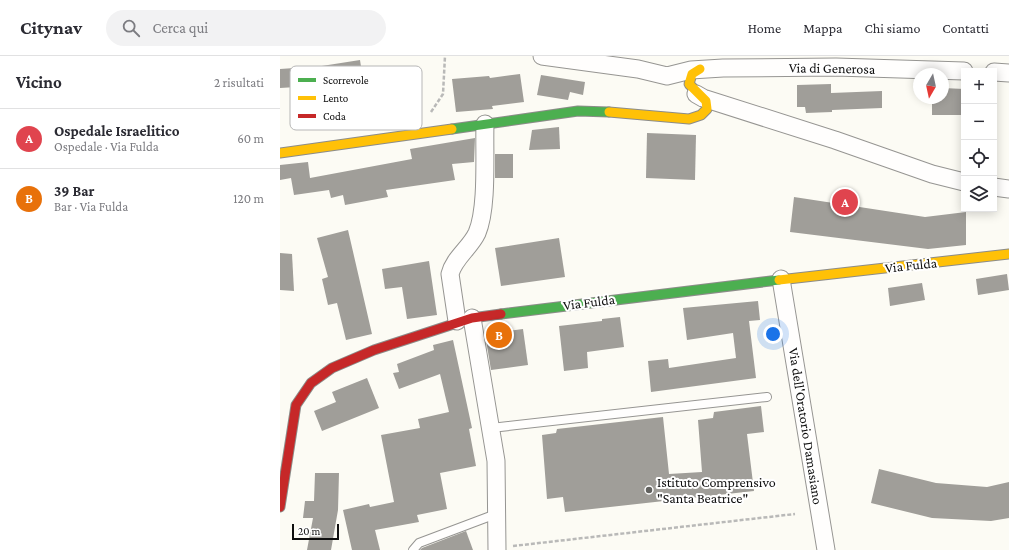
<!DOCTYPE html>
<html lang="it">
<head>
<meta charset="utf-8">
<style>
  :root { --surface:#fff; --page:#f2f2f3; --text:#2b2b33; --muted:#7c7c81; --line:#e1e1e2; --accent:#62625f }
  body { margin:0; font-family:"Crimson Pro",serif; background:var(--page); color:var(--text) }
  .controls { position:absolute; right:12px; top:12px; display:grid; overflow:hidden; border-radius:0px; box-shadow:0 2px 10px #0003 }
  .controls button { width:36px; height:36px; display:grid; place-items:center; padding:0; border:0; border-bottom:1px solid var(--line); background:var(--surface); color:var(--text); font:20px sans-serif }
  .compass { position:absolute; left:633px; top:12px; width:36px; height:36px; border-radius:50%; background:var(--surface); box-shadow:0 2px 10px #0003; rotate:189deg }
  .scale { position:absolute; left:12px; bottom:10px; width:47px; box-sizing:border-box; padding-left:4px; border:2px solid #0f0f0f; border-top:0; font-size:11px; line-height:14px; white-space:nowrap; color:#0f0f0f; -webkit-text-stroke:3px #fff; paint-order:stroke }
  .you { position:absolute; left:493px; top:278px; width:14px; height:14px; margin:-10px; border:3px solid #fff; border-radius:50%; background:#1a73e8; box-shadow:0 0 0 6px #1a73e833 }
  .badge { display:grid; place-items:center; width:26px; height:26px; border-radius:50%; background:var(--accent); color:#fff; font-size:13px; font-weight:700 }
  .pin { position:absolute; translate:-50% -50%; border:2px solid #fff; box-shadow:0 1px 4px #0006 }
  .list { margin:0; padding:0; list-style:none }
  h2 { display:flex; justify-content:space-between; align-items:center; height:52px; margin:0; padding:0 16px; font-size:17px }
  h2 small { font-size:13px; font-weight:400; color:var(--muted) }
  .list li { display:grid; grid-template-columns:26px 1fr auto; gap:12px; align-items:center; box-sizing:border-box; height:60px; padding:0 16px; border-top:1px solid var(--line) }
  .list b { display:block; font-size:15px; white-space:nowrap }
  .list p { margin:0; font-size:13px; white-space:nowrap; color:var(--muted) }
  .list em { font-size:13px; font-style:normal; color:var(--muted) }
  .icon { flex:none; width:22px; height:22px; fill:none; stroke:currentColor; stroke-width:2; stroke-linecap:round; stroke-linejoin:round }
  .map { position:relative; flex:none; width:729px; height:494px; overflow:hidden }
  header { display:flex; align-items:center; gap:24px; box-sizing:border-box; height:56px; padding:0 20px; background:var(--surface); border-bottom:1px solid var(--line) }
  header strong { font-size:19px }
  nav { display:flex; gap:22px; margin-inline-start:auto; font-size:14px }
  .search { width:280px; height:36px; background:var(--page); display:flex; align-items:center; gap:10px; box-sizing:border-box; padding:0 14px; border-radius:22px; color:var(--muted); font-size:15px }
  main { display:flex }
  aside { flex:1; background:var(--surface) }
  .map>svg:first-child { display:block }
  .building { fill:#a09e99 }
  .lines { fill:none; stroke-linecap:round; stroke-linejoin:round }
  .lane-casing { stroke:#969592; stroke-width:10 }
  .street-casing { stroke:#969592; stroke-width:19 }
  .fast-casing { stroke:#8c8c89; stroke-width:11 }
  .slow-casing { stroke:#8c8c89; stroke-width:11 }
  .jam-casing { stroke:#8c8c89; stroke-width:11 }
  .path { stroke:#b9b9b8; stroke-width:2.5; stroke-dasharray:4 2; stroke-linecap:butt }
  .lane { stroke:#fffefd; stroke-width:8 }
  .street { stroke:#fffefd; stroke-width:17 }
  .fast { stroke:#4caf50; stroke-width:9 }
  .slow { stroke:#ffc107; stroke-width:9 }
  .jam { stroke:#c62828; stroke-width:9 }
  .poi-dot { fill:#62625f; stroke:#fff; stroke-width:1.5 }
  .labels { text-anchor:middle; stroke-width:4; stroke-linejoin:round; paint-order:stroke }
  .street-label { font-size:14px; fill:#0f0f0f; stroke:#fff }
  .poi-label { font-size:14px; fill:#0f0f0f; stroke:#fff; text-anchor:start }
  .key { fill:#fff; stroke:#b7b7b7; stroke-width:1 }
  .key-label { font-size:11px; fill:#0f0f0f }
</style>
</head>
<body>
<header>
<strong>Citynav</strong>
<div class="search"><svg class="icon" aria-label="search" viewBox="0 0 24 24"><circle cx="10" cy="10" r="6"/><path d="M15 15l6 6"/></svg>Cerca qui</div>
<nav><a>Home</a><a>Mappa</a><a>Chi siamo</a><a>Contatti</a></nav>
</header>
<main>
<aside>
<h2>Vicino<small>2 risultati</small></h2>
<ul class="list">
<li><span class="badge" style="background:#e0444e">A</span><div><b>Ospedale Israelitico</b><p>Ospedale · Via Fulda</p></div><em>60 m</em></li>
<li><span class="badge" style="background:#e8710a">B</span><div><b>39 Bar</b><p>Bar · Via Fulda</p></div><em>120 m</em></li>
</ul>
</aside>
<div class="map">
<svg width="729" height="494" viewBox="0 0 729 494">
  <rect width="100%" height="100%" fill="#fcfbf4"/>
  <g class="building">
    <path d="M80,4L84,30L51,35L50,29L0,32V13L29,11V12Z"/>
    <path d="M240,18L244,46L212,50L213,53L176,56L172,23L209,20L210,22Z"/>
    <path d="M261,19L305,26L303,39L290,36L288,44L257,39Z"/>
    <path d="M551,28V37L602,35V52L552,54V56L526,57L525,51H517V29Z"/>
    <path d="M663,32L684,33V59H652V42H663Z"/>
    <path d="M279,71L280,93L249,94L252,74Z"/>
    <path d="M367,77L416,79L415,124L366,122Z"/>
    <path d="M195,82L194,106L172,108L175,124L106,134L108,141L65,149L63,139L51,142L49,134L14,139L11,122L0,124V109L28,106L30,122L132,103L130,93Z"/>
    <rect x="215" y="98" width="18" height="24"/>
    <path d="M514,141L645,161L686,156V189L648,193L510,176Z"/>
    <path d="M68,174L92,278L66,284L57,247L48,249L42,223L48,221L37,182Z"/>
    <path d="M279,182L285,221L221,230L215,192Z"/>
    <path d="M0,197L12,198L14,235L0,234Z"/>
    <path d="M149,205L157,259L127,263L122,231L105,233L102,213Z"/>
    <path d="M727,218L729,234L698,239L696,223Z"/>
    <path d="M642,227L645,244L610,250L608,232Z"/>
    <path d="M478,245L480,264L469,265L476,322L371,336L368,305L388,303L389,312L456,302L453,277L407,284L403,252Z"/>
    <path d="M340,261L344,291L307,296L308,312L284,315L279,270L322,265V263Z"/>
    <path d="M243,273L248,309L211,314L205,278Z"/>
    <path d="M173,284L192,372L189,373L196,410L160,417L167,453L137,459L139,466L95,474L100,494H72L63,454L89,448L90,451L114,446L101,379L140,372L138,363L169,356L160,318L119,333L113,317L119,316L117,308L154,294L153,289Z"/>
    <path d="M87,322L99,352L42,375L34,355L56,346L52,336Z"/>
    <path d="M481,350L484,376L467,378L474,435L285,456L283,441L267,443L262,379L276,377L277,373L383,361L389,418L422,416L418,364L433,362L434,356Z"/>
    <path d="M599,413L656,427L707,431L729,426V462L711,465L652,462L591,447Z"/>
    <path d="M35,417H59L58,454L51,494H27L33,462H23L25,445H34Z"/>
    <path d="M186,475L193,494H140L142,492Z"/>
  </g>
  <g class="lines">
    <defs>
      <g id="lane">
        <path d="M211,372L487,341"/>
        <path d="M133,494L139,487L216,458"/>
      </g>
      <g id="street">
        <path d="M262,0L358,13L387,20L411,14L443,12L556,11L684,15"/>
        <path d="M714,16L729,17"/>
        <path d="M416,38L423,42L555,84L652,118L684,126"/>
        <path d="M714,131L729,133"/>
        <path d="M501,223L546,494"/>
        <path d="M192,262L216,405L217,494"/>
        <path d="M177,265L170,218C174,202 190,192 197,177C208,151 204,97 205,68"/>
      </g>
      <g id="fast">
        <path d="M172,73L298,55L329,56"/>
        <path d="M221,258L499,224"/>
      </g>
      <g id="slow">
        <path d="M329,56L409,63L421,59L427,53L426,45L409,28L412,18L420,13"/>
        <path d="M0,97L172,73"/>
        <path d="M499,224L729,198"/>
      </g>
      <path id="jam" d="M0,451L16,349L31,327L52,312L94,294L192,262L221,258"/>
    </defs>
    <use href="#lane" class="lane-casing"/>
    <use href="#street" class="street-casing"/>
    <use href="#fast" class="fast-casing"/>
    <use href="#slow" class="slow-casing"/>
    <use href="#jam" class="jam-casing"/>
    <g class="path">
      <path d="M151,56L163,38L165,0"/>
      <path d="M233,490L515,458"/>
    </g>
    <use href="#lane" class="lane"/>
    <use href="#street" class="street"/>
    <use href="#fast" class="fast"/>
    <use href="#slow" class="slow"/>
    <use href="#jam" class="jam"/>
  </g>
  <circle class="poi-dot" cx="369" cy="434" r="4"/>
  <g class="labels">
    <g class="street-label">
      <text transform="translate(552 12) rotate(1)" y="5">Via di Generosa</text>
      <text transform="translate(631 209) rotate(-6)" y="5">Via Fulda</text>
      <text transform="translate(309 246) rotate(-7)" y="5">Via Fulda</text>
      <text transform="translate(526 370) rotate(81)" y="5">Via dell'Oratorio Damasiano</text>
    </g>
    <g class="poi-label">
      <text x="377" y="431">Istituto Comprensivo<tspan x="377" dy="16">"Santa Beatrice"</tspan></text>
    </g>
  </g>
  <rect x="10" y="10" width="132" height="64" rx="6" class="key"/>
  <rect x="18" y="22" width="18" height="4" fill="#4caf50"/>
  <rect x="18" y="40" width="18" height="4" fill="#ffc107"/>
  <rect x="18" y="58" width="18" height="4" fill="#c62828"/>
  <g class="key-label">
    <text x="43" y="28">Scorrevole</text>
    <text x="43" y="46">Lento</text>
    <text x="43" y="64">Coda</text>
  </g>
</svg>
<div class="controls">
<button>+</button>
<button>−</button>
<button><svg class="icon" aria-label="locate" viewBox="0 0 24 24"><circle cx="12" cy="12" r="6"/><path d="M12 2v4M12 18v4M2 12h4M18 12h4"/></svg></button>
<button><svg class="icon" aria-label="layers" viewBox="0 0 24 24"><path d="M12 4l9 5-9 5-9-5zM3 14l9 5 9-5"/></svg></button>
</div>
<svg class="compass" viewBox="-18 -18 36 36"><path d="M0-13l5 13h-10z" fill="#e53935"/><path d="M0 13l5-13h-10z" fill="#7c7c81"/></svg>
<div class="scale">20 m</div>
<div class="you"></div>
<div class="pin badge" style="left:565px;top:146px;background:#e0444e">A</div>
<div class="pin badge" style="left:219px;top:279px;background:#e8710a">B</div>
</div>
</main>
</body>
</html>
